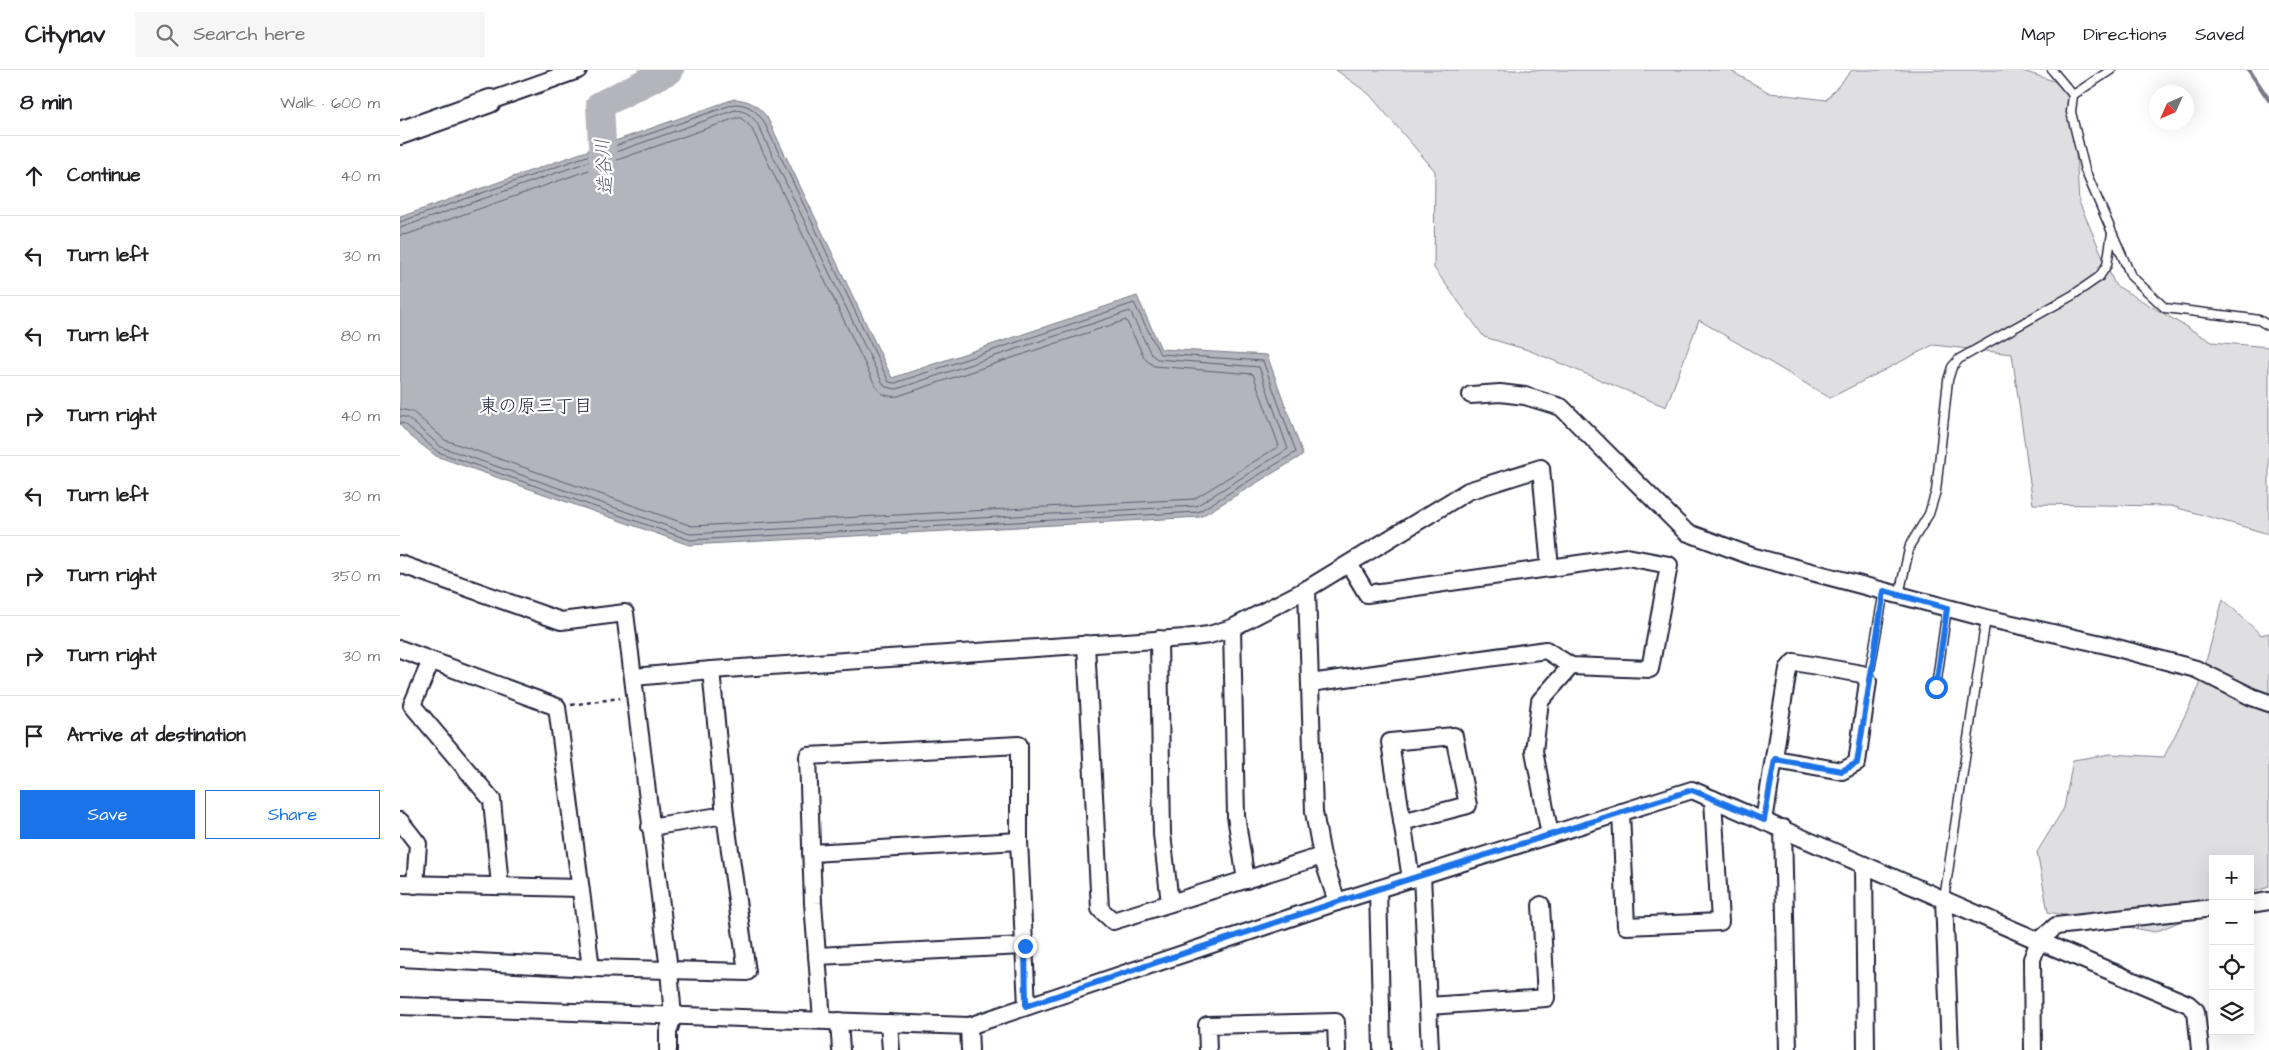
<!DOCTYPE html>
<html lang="en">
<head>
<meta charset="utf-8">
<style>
  :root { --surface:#fff; --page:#f6f6f6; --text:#202124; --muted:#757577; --line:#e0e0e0; --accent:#1a73e8 }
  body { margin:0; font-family:"Architects Daughter","Klee One",sans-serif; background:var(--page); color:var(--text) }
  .controls { position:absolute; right:15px; bottom:15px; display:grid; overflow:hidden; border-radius:0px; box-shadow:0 5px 20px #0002 }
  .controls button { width:45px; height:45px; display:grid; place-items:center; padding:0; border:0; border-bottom:1px solid var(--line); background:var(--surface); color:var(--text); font:25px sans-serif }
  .compass { position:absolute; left:1749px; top:15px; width:45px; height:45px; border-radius:50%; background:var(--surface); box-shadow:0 5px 20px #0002; rotate:225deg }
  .stop { position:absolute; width:15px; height:15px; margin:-11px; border:4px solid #1a73e8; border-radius:50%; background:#fff }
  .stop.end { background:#1a73e8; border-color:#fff; box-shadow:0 1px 5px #0008 }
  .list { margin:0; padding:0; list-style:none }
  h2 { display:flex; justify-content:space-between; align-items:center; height:65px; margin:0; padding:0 20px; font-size:21px }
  h2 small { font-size:16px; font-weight:400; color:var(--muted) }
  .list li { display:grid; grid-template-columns:32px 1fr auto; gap:15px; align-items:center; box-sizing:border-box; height:80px; padding:0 20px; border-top:1px solid var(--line) }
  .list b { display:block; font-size:19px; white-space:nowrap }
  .list em { font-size:16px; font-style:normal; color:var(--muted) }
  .actions { display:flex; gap:10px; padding:15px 20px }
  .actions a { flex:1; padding:11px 0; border:1px solid var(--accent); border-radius:0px; text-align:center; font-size:18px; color:var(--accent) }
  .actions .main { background:var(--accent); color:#fff }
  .icon { flex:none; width:28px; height:28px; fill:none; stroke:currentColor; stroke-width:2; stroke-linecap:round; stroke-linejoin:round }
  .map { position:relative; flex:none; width:1869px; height:980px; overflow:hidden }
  header { display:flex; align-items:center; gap:30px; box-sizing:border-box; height:70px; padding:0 25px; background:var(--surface); border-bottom:1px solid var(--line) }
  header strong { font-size:24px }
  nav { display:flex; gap:28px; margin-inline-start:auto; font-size:18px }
  .search { width:350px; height:45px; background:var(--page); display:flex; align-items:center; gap:12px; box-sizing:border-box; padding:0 18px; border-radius:0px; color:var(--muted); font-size:19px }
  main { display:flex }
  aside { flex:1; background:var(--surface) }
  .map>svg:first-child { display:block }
  .green { fill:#dfdfe2; stroke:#80808e }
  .water { fill:#b4b4bc; stroke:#7a7a88 }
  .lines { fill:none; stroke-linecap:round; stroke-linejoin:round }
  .shore { stroke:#5c5c6f; stroke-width:1 }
  .stream { stroke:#7a7a88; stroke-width:4.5 }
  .river { stroke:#b4b4bc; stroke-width:28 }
  .lane-casing { stroke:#22223b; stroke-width:11 }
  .street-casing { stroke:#22223b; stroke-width:20 }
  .secondary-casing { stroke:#22223b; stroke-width:26 }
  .path { stroke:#22223b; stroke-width:2.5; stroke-dasharray:4 4; stroke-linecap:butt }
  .lane { stroke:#fff; stroke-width:8 }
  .street { stroke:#fff; stroke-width:16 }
  .secondary { stroke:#fff; stroke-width:22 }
  .route { stroke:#1a73e8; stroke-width:6 }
  .labels { text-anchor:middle; stroke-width:4.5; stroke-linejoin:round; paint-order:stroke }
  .water-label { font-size:19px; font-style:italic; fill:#5c5c6f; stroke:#fff }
  .neighbourhood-label { font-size:19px; fill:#22223b; stroke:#fff }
</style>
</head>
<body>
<header>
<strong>Citynav</strong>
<div class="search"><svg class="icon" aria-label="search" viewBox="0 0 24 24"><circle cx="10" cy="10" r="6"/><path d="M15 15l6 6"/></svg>Search here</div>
<nav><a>Map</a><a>Directions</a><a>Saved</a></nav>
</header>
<main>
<aside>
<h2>8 min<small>Walk · 600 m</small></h2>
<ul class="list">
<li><svg class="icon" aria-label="ahead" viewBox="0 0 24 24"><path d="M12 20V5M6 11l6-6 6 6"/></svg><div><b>Continue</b></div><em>40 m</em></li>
<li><svg class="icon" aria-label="left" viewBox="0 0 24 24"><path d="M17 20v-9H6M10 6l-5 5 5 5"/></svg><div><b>Turn left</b></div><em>30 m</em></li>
<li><svg class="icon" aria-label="left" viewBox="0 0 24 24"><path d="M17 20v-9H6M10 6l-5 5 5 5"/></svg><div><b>Turn left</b></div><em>80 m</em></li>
<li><svg class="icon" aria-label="right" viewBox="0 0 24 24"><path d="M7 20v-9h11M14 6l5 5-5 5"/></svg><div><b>Turn right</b></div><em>40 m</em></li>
<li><svg class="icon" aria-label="left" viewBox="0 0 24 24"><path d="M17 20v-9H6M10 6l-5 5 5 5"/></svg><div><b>Turn left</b></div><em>30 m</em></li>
<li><svg class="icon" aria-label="right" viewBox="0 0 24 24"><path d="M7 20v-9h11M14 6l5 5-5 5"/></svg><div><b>Turn right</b></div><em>350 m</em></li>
<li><svg class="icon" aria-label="right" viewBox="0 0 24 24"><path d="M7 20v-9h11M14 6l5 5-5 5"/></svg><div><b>Turn right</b></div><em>30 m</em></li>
<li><svg class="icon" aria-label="arrive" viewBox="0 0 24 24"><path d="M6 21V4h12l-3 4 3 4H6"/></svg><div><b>Arrive at destination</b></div></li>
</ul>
<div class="actions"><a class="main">Save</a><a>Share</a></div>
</aside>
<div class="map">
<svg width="1869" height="980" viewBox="0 0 1869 980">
  <rect width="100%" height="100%" fill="#fff"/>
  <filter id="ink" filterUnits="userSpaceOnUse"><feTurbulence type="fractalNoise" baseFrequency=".02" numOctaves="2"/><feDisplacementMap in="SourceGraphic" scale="10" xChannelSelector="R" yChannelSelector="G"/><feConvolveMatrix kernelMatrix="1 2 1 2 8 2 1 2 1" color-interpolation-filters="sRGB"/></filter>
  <g filter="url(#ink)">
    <g class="green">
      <path d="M936,0H1329L1370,23L1426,30L1452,0H1620L1672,17L1679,132L1715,215L1812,272L1869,277V464L1771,436L1633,434L1612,284L1533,275L1430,328L1299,250L1266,337L1128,280L1084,267L1034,198L1035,101L969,24Z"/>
      <path d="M1823,529L1861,565L1869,563V817L1850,823V789H1813V838L1755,862L1648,842L1637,782L1664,738L1673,690L1710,684L1764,687L1799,617Z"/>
    </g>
    <path class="water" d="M334,29C350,30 357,35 367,47L492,308L737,226L761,279L867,285L903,385L800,447L289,475L36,386L9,365L0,355V147Z"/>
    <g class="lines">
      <g class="shore">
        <path d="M0,152L334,34C348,34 354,39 363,50L489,312L495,313L734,233L760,284L863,291L896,382L798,442L290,470L38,382L5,354L0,353"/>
        <path d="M0,158L335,40C346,41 351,45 357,53L482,312L486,317L497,319L730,241L751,284L757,289L859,297L888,379L796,436L290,464L41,377L8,348L0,346"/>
        <path d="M0,165L8,164L336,48H341L351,57L475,315C480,324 488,328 498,326L726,250L745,289L754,296L853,304L879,376L794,429L292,456L45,370L13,342L0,339"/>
      </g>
      <path class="stream" d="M1849,0L1869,30"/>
      <path class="river" d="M204,113L200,35L270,0"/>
      <defs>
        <g id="lane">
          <path d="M1652,0L1673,25L1671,42L1685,100L1731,206L1765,238L1846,248L1859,250L1869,256"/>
          <path d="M1673,25L1711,0"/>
          <path d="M1499,525L1510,475L1529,444L1536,421L1548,310L1552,297L1559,289L1673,225L1699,207L1707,195L1712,163"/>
          <path d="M1468,611L1484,521"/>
          <path d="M1536,617L1547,538"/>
          <path d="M1544,829L1586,548"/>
        </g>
        <g id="street">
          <path d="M90,31L178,0"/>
          <path d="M1071,325L1100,323L1125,326L1161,337L1286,462L1351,486L1586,548L1706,575L1796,599L1852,627L1869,633"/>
          <path d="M0,494L161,551L225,543L269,900L273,947L268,962V980"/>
          <path d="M907,519L914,742L922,786L937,832"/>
          <path d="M832,558L836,746L846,810"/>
          <path d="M759,569L762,764L770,833"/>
          <path d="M686,574L700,839L713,851L922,786"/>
          <path d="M0,579L157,637L191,898"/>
          <path d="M31,591L12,635L92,730L100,816"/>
          <path d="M234,607L311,600L785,568L809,565L832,558L907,519L1068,421L1141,398L1150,498"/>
          <path d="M910,613L1146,580L1171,596L1250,599L1269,495L1227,487L967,524L949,494"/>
          <path d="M1221,742L1226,856L1320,852L1313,729"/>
          <path d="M0,751L18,774L15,815"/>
          <path d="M1364,751L1388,599L1394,592L1462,604L1468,611L1457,693L1442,701L1375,689"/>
          <path d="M1002,752L1068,735L1054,666L990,672L1011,809"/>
          <path d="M250,757L325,745"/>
          <path d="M1383,758L1388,980"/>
          <path d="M1150,765L1134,681L1140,631L1171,596"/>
          <path d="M411,783L619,771"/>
          <path d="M1464,795L1466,980"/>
          <path d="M1022,805L1030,980"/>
          <path d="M0,814L179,818"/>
          <path d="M978,819L982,980"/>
          <path d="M1544,829L1550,980"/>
          <path d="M1850,834L1869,831"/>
          <path d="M417,886L625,876"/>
          <path d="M0,888L191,898L347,902L325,745L311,600"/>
          <path d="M0,936L569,956L937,832L1292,720L1639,871L1788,934L1796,941L1800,980"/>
          <path d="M1028,936L1146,928L1141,835"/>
          <path d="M422,950L413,833L408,686L619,675V771L627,936"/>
          <path d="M439,951L441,980"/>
          <path d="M489,953L491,980"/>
          <path d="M569,956L570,980"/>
          <path d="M808,980L807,955L936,952L937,980"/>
          <path d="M1633,980L1632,889L1639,871L1656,856L1813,838"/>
        </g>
        <path id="secondary" d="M0,63L90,31"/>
      </defs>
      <use href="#lane" class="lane-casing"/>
      <use href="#street" class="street-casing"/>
      <use href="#secondary" class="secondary-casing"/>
      <path class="path" d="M171,635L220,628"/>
      <use href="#lane" class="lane"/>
      <use href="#street" class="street"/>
      <use href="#secondary" class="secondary"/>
    </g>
  </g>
  <g class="lines" filter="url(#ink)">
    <path class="route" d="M625,876L626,936L937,832L1292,720L1364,750L1375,689L1442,701L1457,693L1484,521L1547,538L1536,617"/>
  </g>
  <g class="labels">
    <g class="water-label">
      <text transform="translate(203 97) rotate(-94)" y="7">造谷川</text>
    </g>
    <g class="neighbourhood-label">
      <text x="136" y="342">東の原三丁目</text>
    </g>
  </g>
</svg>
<div class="controls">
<button>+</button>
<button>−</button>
<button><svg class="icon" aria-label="locate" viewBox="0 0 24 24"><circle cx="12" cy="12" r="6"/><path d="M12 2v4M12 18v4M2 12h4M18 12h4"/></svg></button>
<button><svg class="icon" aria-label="layers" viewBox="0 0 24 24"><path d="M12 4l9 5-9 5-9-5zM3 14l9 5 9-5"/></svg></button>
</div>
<svg class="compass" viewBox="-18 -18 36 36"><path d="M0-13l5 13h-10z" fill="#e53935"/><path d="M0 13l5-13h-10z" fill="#757577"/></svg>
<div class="stop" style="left:1536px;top:617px"></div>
<div class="stop end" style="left:625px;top:876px"></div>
</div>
</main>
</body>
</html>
